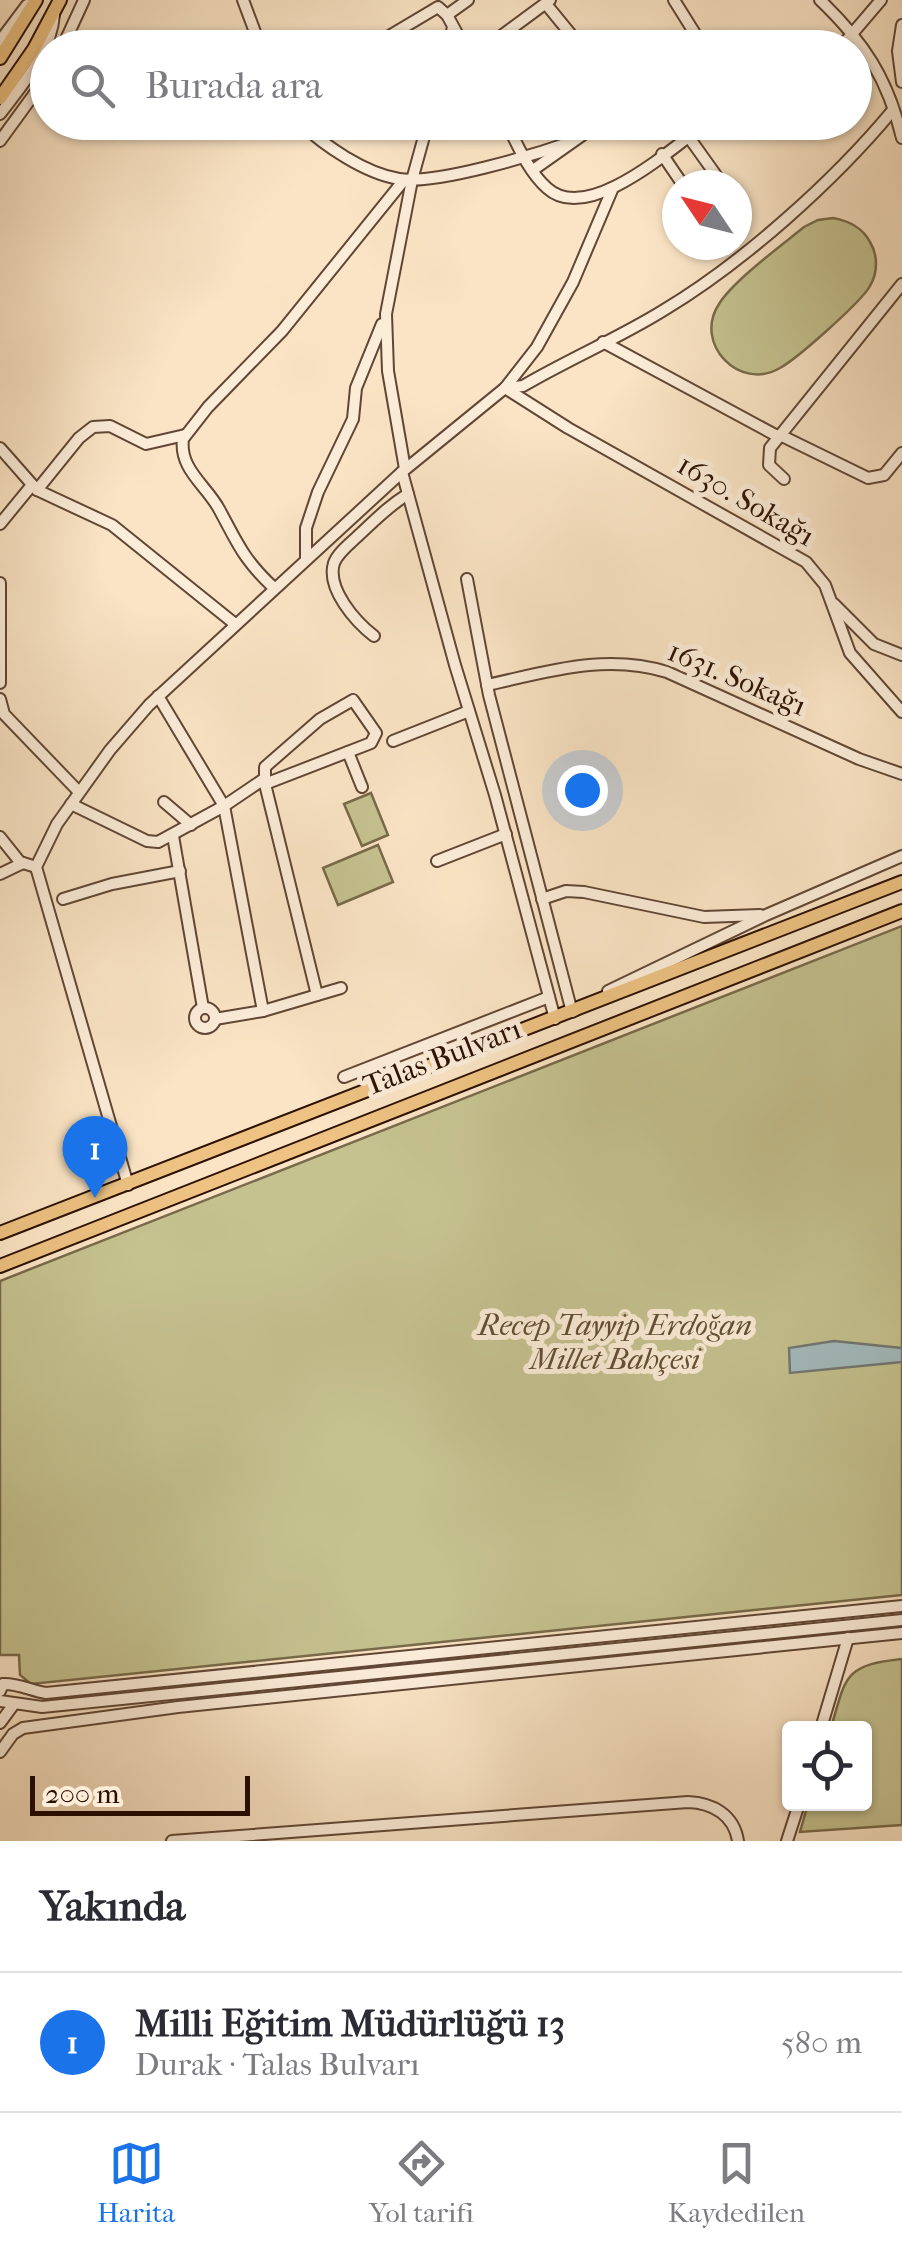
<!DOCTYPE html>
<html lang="tr">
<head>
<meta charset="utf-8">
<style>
  :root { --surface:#fff; --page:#f2f2f3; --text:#2b2b33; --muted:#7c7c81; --line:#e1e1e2; --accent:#1a73e8 }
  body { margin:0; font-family:"IM FELL French Canon",serif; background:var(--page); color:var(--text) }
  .controls { position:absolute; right:30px; bottom:30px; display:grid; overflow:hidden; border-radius:10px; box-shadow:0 2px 8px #0004 }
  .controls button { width:90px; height:90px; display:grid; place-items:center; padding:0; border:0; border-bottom:2px solid var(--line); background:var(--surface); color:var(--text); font:50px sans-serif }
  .compass { position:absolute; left:662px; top:170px; width:90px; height:90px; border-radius:50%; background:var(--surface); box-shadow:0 2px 8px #0004; rotate:305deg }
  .scale { position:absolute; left:30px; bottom:25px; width:220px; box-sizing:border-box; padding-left:10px; border:5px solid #2c1103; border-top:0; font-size:28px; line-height:35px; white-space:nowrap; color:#2c1103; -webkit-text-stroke:8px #fcedd9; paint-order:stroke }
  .you { position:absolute; left:582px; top:790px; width:35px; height:35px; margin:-25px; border:8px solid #fff; border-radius:50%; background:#1a73e8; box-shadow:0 0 0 15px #1a73e833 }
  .badge { display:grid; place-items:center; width:65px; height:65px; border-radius:50%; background:var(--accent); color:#fff; font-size:32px; font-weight:700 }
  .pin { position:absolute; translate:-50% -82px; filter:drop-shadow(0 2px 5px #0008) }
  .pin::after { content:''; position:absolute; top:52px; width:35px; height:30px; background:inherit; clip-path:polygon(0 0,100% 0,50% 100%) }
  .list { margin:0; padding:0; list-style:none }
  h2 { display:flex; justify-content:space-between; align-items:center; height:130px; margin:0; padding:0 40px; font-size:42px }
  h2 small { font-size:32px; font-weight:400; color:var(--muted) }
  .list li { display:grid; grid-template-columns:65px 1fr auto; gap:30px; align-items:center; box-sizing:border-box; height:140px; padding:0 40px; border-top:2px solid var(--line) }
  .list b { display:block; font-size:38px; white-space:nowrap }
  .list p { margin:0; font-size:32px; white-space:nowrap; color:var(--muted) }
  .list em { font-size:32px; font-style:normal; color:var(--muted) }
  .icon { flex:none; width:55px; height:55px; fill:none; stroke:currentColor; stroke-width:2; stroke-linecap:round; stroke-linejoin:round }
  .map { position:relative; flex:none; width:902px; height:1841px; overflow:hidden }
  .search { position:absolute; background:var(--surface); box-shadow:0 2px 8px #0004; left:30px; right:30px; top:30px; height:110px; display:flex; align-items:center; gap:25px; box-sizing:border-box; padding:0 35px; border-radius:55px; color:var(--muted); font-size:38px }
  .sheet { height:270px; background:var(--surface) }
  nav { display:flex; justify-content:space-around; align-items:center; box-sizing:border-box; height:140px; border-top:2px solid var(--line); background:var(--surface); font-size:28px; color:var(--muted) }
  nav a { display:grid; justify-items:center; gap:5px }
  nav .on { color:var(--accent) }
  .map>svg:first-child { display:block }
  .green { fill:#c5c290; stroke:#786a4a; stroke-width:2.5 }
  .water { fill:#a3bcbf; stroke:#737874; stroke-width:2.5 }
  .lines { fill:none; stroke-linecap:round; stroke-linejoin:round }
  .minor-casing { stroke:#604634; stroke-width:14 }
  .major-casing { stroke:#2c1103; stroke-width:16 }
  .minor { stroke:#fcedd9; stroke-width:10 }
  .major { stroke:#edc282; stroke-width:12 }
  .labels { text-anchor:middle; stroke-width:10; stroke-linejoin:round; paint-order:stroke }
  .street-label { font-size:30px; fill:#2c1103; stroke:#fcedd9 }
  .park-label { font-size:30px; font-style:italic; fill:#624f34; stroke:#fcedd9 }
</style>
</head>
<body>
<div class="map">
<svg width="902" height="1841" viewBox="0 0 902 1841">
  <rect width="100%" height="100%" fill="#fae4c5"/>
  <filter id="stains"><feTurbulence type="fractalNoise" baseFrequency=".002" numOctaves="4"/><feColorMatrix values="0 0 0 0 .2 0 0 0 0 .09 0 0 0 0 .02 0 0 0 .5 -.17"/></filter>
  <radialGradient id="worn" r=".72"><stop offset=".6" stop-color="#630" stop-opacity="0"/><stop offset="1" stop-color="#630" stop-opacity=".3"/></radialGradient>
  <g class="green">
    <path d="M833,218C849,221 862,227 870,242C878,255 878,272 870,286C861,302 798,358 780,368C739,392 693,343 719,304C733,281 782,245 804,227L818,220Z"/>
    <path d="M371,793L388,835L362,846L344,804Z"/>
    <path d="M378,845L393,882L338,905L323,868Z"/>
    <path d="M902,926V1595L31,1684L20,1675L19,1655H0V1281Z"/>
    <path d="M902,1659V1825L800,1832L808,1804H864V1728H831C846,1676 844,1665 902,1659Z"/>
  </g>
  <path class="water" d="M834,1341L902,1348V1362L790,1373L789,1348Z"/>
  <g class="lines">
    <defs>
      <g id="minor">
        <path d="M243,0L261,48"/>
        <path d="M674,0L704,48"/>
        <path d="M820,0C864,42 888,79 902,138"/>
        <path d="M546,4L582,48"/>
        <path d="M447,15L468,0"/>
        <path d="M902,25L898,51L902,82"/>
        <path d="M0,41L27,5"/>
        <path d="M62,48L84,0"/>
        <path d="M369,48L438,7L447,15L465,48"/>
        <path d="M448,48L453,27"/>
        <path d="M485,48L550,0"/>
        <path d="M840,48L881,0"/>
        <path d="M0,114C22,85 51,53 54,15"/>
        <path d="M299,122C325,146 364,173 399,179C435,185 534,155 571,142"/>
        <path d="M506,122C517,144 528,171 547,188C588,226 674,146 708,122"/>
        <path d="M688,136L723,185"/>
        <path d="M0,141L48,75"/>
        <path d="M662,154L683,185"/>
        <path d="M533,170L601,122"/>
        <path d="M737,204L742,211"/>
        <path d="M603,342L779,437"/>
        <path d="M505,388L568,428L806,562L825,585L850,653L902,712"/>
        <path d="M506,388L523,386C569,359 619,338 664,310C744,262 834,181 893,110"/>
        <path d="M780,435L868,478L884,475L902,453"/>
        <path d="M0,448L37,490L112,525L235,624"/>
        <path d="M405,469L388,371L386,314L412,180L428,122"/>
        <path d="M402,472L455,665L495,795L555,1019"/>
        <path d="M784,479L769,465L770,448L902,284"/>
        <path d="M37,490L79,438L93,427L110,426L146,444L185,435"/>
        <path d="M0,524L32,485"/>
        <path d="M306,558V528L318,492L353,419L356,388L382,324"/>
        <path d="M467,579L489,695L572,1012L576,1010"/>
        <path d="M0,583V683"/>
        <path d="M274,588C243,559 238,544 219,509C206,485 179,469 183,439L208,407L282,331L404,180"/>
        <path d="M834,604L874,644L902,655"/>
        <path d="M374,636C356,622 326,589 334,563C338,552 352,542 360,534C376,519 390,505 408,494"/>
        <path d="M487,685C547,672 605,653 667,672L859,759L902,774"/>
        <path d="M158,696L224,806L263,1011"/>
        <path d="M0,699L4,714L79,792"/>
        <path d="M393,741L469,711"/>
        <path d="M348,752L362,787"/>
        <path d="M265,784L371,743L376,733L353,700L320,719L265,767V784L317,995"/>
        <path d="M164,802L191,825"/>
        <path d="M71,804L147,841L158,842L224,806L264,779"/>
        <path d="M173,836L203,1008"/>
        <path d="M0,837L20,862L36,867"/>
        <path d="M437,861L506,834"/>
        <path d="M0,874L23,863"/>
        <path d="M63,899L112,884L180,871"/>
        <path d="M542,899L566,891L584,892L704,917L760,915"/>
        <path d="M608,991L766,915L902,856"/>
        <circle cx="205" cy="1018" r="10"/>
        <path d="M215,1019L263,1011L341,988"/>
        <path d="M344,1077L549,997"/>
        <path d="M128,1185L36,867L57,824L110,750L149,705L402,472L505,388L537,347L573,282L612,190"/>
        <path d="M0,1691L3,1684C17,1683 32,1691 46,1693L902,1606"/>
        <path d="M0,1701L42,1707L902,1620"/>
        <path d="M0,1723L14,1704"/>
        <path d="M821,1728L848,1638"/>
        <path d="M0,1752L13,1734L23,1728L178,1707L902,1633"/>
        <path d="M172,1841L688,1802C713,1803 734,1815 738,1841"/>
        <path d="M787,1841L799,1804"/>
      </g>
      <g id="major">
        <path d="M0,58L36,0"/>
        <path d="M0,98L34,49L60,0"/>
        <path d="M0,1233L902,882"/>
        <path d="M0,1266L902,911"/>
      </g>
    </defs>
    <use href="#minor" class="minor-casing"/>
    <use href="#major" class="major-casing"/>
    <use href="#minor" class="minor"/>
    <use href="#major" class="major"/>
  </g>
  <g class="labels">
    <g class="street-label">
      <text transform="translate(746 500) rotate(30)" y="10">1630. Sokağı</text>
      <text transform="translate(737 678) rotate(23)" y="10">1631. Sokağı</text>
      <text transform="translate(442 1057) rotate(-21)" y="10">Talas Bulvarı</text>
    </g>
    <g class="park-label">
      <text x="615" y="1335">Recep Tayyip Erdoğan<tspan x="615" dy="34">Millet Bahçesi</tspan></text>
    </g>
  </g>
  <rect width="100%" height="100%" filter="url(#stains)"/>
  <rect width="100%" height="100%" fill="url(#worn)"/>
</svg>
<div class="controls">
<button><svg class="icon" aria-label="locate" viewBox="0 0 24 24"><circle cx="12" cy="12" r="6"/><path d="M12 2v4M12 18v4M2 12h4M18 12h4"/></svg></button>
</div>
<svg class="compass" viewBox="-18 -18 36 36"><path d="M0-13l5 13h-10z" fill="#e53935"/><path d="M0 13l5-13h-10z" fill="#7c7c81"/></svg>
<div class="scale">200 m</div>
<div class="you"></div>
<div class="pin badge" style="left:95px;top:1198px">1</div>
<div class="search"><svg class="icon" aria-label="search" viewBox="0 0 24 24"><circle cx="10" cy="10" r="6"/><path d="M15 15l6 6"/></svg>Burada ara</div>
</div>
<section class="sheet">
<h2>Yakında<small></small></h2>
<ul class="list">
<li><span class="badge">1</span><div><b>Milli Eğitim Müdürlüğü 13</b><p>Durak · Talas Bulvarı</p></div><em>580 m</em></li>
</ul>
</section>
<nav>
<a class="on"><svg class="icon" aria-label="map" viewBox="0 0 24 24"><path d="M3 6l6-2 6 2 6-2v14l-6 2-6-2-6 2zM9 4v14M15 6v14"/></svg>Harita</a>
<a><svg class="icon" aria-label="directions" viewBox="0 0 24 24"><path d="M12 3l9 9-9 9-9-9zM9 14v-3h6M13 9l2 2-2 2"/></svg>Yol tarifi</a>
<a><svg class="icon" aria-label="saved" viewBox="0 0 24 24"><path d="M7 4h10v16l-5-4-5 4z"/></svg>Kaydedilen</a>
</nav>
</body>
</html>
